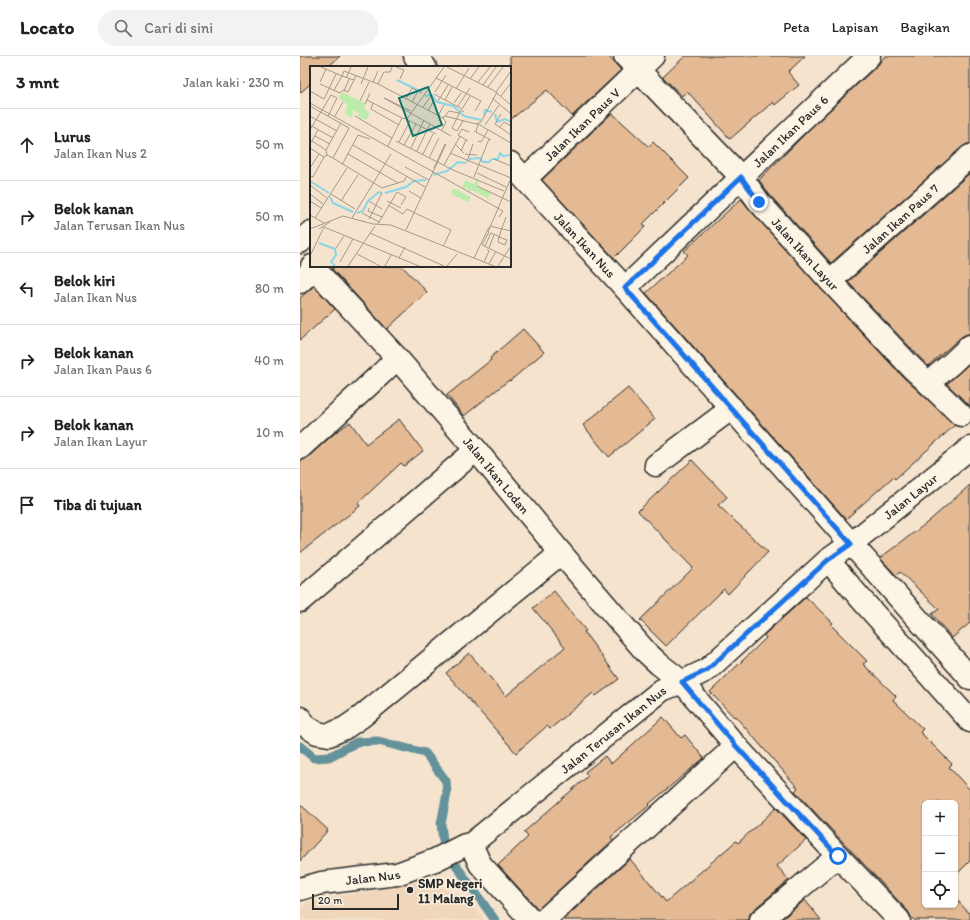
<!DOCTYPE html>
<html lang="id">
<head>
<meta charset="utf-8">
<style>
  :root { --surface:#fff; --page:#f2f2f2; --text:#202124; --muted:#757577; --line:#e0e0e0 }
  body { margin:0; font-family:Itim,sans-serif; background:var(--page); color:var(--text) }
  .controls { position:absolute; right:12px; bottom:12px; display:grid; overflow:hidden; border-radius:6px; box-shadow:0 1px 3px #0004 }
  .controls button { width:36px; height:36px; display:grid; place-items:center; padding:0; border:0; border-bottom:1px solid var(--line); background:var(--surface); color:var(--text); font:20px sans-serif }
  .scale { position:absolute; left:12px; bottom:10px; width:87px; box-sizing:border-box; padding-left:4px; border:2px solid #2b2b2b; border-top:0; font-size:11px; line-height:14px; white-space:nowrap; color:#2b2b2b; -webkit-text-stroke:3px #fcf5e5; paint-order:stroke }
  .stop { position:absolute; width:12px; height:12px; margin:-9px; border:3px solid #1a73e8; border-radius:50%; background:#fff }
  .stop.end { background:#1a73e8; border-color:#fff; box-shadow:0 1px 4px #0008 }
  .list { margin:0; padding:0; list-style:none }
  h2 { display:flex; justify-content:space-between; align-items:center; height:52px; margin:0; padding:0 16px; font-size:17px }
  h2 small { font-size:13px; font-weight:400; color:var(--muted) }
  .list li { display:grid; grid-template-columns:26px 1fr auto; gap:12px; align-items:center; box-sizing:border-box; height:72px; padding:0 16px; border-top:1px solid var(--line) }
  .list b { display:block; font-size:15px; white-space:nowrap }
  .list p { margin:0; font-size:13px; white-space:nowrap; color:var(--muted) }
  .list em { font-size:13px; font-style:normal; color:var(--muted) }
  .icon { flex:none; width:22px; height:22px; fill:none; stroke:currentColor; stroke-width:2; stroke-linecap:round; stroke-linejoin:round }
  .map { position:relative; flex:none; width:670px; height:864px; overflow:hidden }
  header { display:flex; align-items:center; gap:24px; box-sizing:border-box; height:56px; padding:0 20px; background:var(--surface); border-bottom:1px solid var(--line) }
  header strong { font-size:19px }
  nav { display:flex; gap:22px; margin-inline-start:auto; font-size:14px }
  .search { width:280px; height:36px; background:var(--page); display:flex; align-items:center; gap:10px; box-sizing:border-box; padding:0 14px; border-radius:22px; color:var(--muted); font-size:15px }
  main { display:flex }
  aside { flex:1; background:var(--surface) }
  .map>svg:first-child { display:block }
  .built { fill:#f0d7bc }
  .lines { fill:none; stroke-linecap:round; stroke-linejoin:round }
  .stream { stroke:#63929b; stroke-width:9 }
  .building { fill:#e4ba94; stroke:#2b2b2b }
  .minor-casing { stroke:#2b2b2b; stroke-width:25 }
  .minor { stroke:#fcf5e5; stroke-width:22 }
  .route { stroke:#1a73e8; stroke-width:5 }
  .poi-dot { fill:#2b2b2b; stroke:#fcf5e5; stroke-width:1.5 }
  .labels { text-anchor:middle; stroke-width:3; stroke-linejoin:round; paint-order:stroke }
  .street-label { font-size:13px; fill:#2b2b2b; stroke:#fcf5e5 }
  .poi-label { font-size:13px; font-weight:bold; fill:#2b2b2b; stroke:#fcf5e5; text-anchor:start }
  .inset-river { fill:none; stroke:#88d7e6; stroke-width:2 }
  .inset-road { fill:none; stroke:#a4998c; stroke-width:1 }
  .view { fill:#0f766e; fill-opacity:0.15; stroke:#0f766e; stroke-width:2 }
  .inset-edge { fill:none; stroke:#2b2b2b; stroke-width:2 }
</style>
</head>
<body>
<header>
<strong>Locato</strong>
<div class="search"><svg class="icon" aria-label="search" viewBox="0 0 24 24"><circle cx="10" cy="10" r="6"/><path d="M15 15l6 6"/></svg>Cari di sini</div>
<nav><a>Peta</a><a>Lapisan</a><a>Bagikan</a></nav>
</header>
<main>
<aside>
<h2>3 mnt<small>Jalan kaki · 230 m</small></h2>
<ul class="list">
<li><svg class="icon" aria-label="ahead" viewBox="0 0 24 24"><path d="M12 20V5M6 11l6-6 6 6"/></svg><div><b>Lurus</b><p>Jalan Ikan Nus 2</p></div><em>50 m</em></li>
<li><svg class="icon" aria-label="right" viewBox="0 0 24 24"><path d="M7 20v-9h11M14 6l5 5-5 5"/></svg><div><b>Belok kanan</b><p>Jalan Terusan Ikan Nus</p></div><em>50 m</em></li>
<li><svg class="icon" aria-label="left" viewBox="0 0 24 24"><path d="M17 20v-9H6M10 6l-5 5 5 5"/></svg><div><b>Belok kiri</b><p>Jalan Ikan Nus</p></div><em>80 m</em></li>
<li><svg class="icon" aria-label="right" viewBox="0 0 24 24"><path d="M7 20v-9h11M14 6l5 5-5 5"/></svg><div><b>Belok kanan</b><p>Jalan Ikan Paus 6</p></div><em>40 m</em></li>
<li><svg class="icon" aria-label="right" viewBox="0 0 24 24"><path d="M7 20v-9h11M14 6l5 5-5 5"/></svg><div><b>Belok kanan</b><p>Jalan Ikan Layur</p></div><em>10 m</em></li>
<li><svg class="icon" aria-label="arrive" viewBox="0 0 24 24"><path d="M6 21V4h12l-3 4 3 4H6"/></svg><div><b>Tiba di tujuan</b></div></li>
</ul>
</aside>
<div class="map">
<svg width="670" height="864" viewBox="0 0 670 864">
  <rect width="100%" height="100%" fill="#f5e3cd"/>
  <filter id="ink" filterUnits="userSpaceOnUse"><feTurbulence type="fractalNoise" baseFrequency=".025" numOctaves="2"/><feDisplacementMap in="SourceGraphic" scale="8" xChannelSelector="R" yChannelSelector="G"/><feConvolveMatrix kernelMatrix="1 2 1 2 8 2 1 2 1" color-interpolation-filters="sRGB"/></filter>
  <g filter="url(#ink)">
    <path class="built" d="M127,824L169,844L184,864H0V852L8,846Z"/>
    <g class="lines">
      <path class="stream" d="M0,690L14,702L29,701L57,686L78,685L125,697L146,725L147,737L141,768L143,785L158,812L195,864"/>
    </g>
    <g class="building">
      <path d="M0,0H40L28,11H11V27L0,37Z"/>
      <path d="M210,0H308L321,14L272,60L247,34L210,64Z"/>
      <path d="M385,0H505L488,16L499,29L475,49L473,46L430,83L387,35L382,40L363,21Z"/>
      <path d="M585,0H670V88H667L662,91L531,207L469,138L459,124L511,72L578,9Z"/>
      <path d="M312,57L349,91L353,86L389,122L343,168L345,171L314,202L242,124Z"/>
      <path d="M670,117V278H667L661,281L628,310L548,226Z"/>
      <path d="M441,143L450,154L521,233L603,321L655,369L595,423L593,421L546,463L346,237L388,199L384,195Z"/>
      <path d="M36,210H102L127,236L87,273L32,213Z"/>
      <path d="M14,230L35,253L0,284V242Z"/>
      <path d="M223,273L244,296L210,325L209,324L164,360L147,339L191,304L190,302Z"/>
      <path d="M670,307V350L647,328Z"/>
      <path d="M328,332L355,363L309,401L283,369Z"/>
      <path d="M99,363L123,395L104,410L101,407L58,447L60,450L0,497V406L8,401L35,377L50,366L66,388Z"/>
      <path d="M392,404L427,441L418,449L468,496L428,538L424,533L366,590L340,564L393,512L338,455Z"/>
      <path d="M670,429V567L652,582L632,558L639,553L600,516L596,519L580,502L628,466Z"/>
      <path d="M254,535L286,575L284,576L319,623L296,640L293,637L250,673L247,670L216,697L146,617L169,597L206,640L265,591L233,552Z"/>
      <path d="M506,541L533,567L531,569L567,605L563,608L596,640L593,644L623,673L620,676L652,708L649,711L670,734V805L655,820V747H625V849H655V842L670,858V864H614L611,861L608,855L495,735L498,732L435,660L434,661L410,636L466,582L464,579Z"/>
      <path d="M363,661L381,682L385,679L404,702L349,748L350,749L311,781L313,784L238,853L198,809L228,781L224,776L288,720L285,716L305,700L311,708Z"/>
      <path d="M0,748L28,774L0,805Z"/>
      <path d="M476,752L506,784L477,810L489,824L453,854L449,859V864H263L330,803L366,846L436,785L438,787Z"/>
      <path d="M505,844L521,864H481Z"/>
    </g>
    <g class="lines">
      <defs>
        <g id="minor">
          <path d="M115,0L125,11"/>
          <path id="s1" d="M325,0L441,121L459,146L530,225L612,312L628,327L661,359"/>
          <path id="s2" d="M210,107L325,232L670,622"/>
          <path id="s3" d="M225,123L353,0"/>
          <path d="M0,186L11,176"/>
          <path id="s4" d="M12,210L97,302L176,394L261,497L345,595L359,608L382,626L436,690L538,800L599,864"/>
          <path id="s5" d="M530,225L670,100"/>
          <path d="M0,226L14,212"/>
          <path id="s6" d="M325,232L569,0"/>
          <path d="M628,327L652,307L670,290"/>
          <path d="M0,392L83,316L97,302"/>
          <path d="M356,409L432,352"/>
          <path d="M528,504L561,543L670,665"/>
          <path d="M0,545L176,394"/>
          <path d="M0,662L6,670L17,677L29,679L45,672L61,661L261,497"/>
          <path d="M171,788L180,808L231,864"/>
          <path id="s7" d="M0,833L21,827L97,818L135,804L165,789L171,788L362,634L382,626L407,614L528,504L551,488L670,392"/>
          <path d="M244,864L436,690"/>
          <path d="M461,864L538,800"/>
        </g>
      </defs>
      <use href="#minor" class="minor-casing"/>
      <use href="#minor" class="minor"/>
    </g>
  </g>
  <g class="lines" filter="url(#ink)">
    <path class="route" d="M459,146L441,121L325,232L551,488L528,504L407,614L382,626L436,690L538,800"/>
  </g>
  <circle class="poi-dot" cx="110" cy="834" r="4"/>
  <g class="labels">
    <g class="street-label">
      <text dy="5" stroke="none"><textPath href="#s3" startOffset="79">Jalan Ikan Paus V</textPath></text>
      <text dy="5" stroke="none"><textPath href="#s6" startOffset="228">Jalan Ikan Paus 6</textPath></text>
      <text dy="5" stroke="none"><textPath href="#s5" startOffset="94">Jalan Ikan Paus 7</textPath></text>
      <text dy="5" stroke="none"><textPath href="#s2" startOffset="111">Jalan Ikan Nus</textPath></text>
      <text dy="5" stroke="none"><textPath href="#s1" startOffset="268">Jalan Ikan Layur</textPath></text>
      <text dy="5" stroke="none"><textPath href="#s4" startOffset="279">Jalan Ikan Lodan</textPath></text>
      <text dy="5" stroke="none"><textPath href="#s7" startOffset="741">Jalan Layur</textPath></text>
      <text dy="5" stroke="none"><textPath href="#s7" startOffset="361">Jalan Terusan Ikan Nus</textPath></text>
      <text dy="5" stroke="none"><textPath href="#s7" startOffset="74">Jalan Nus</textPath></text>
    </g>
    <g class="poi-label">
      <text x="118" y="832">SMP Negeri<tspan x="118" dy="15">11 Malang</tspan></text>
    </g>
  </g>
  <g transform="translate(10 10)">
    <rect width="201" height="201" fill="#f5e3cd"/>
    <path d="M32,26L56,38L54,43L59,46L58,52L55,54L47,50L49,47L43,44L42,52L35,48L37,38L29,32ZM167,113L169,114L167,120L181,127L178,132L161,124L159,126L157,121L155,123L152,122L155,114L164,118Z" fill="#bbecab"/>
    <path d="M143,122L161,131L158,136L141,128Z" fill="#bbecab"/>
    <path class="inset-river" d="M87,14L112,26M115,30L122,29L127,36L143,40L154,50L171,54M185,48L187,56L195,53L201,56M174,49L175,44L182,46M159,93L170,92L173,96H179L182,93H188L190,87L193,90L201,89M123,109L137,105L148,96L156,97M0,115L19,127M75,127L96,121L104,115L116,114M20,131L23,137L43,146M47,147L53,145L58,135L69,126L72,127M9,177L25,183L26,189L21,196L25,200"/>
    <path class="inset-road" d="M11,1L32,10L34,5L68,18L133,52L135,50L166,58L171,56L187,26M86,1L94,4L90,13M137,1L183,24L201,39M36,12L41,1M126,12L171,35L165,45M160,13L169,1M10,16L16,3M63,16L68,5M168,16L180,1M10,18L30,27L33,24L38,26L44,14M51,18L58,1M68,18L74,6H80L82,1M173,19L186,1M178,21L193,1M146,23L159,2M24,24L32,10L44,14L46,9M0,25L14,33M34,25L39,13M125,26L136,9M186,26L201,5M124,28L152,43L160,30M191,30L201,17M182,32L201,48M14,33L26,8M96,33L102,22L112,27M57,34L92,52M135,34L142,21M50,35L59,16M128,35L138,19M102,36L108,25M0,37L193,145L189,151M63,37L61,43L89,59M144,37L151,27M55,38L60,27M0,40L39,62M148,40L160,22M113,41L121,30L124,34L118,45M101,45L74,32L141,70M191,48L185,58L201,69M0,50L27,65M25,50L33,36M45,50L82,72M128,50L134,39M135,50L139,45L149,47M98,54L126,68M153,55L147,65L142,62L151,44L154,46M0,59L23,72M175,59L189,39M190,61L194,56L201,60M0,64L21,29L27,32L18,50M132,64L136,56L133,52M164,65L181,74M166,66L168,58L201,77M5,70L20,78M2,75L16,84M86,75L143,104L194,125M158,75L148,69L152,63L159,66M168,75L171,76L178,64M89,76L100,55M0,78L8,64M145,78L154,87M43,79L115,121M94,79L106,58M78,80L92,52L97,53L134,1M0,82L14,91M101,82L114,54M107,85L120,58M151,85L156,74M140,87L201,112M38,88L88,117M113,88L123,68M155,88L167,89M17,89L16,84L31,57M14,91L17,89L23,92L72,122L94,115L97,110M23,92L39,62M119,92L129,72M184,93L201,100M157,96L163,78M32,99L48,69L60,73M134,99L150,70M95,101L119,114M0,102L9,88M167,107L196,121M0,110L3,111L14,91M164,111L179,73M0,119L17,132M167,120L201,136M99,125L111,132M0,128L13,138M21,128L45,143M0,135L11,142M31,135L48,109M59,135L72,143M77,135L91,142M78,139L93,148L97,143L105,147M59,142L58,145L72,151M52,147L69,156M105,147L141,164L134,179M0,149L14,157M5,152L37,102M42,152L81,88M59,153L72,127M68,158L87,126L96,131L91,139M180,160L201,165M14,161L109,200M0,163L33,150L63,158L81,159L184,200M9,163L20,156M96,164L136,78H135L124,102M178,166L201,112M60,167L134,200M189,171L197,174L195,179L188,176L189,171L192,162L196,151M172,179L201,193M172,179L179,166M175,180L181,167L190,171M26,182L34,170M179,182L184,169M47,188L70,200M0,190L14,161M89,192L95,181M164,192L179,161M30,196L43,173M174,196L179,185L177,183M179,198L186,185M38,200L65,160M75,200L81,189M137,200L147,188M188,200L201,180"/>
    <path class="view" d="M118,21L132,59L103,70L89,32Z"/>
    <rect width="201" height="201" class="inset-edge"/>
  </g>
</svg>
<div class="controls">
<button>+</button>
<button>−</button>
<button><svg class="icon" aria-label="locate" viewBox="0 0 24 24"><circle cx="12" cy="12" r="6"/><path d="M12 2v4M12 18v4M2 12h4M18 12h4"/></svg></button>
</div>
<div class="scale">20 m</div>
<div class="stop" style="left:538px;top:800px"></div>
<div class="stop end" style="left:459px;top:146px"></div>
</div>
</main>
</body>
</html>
